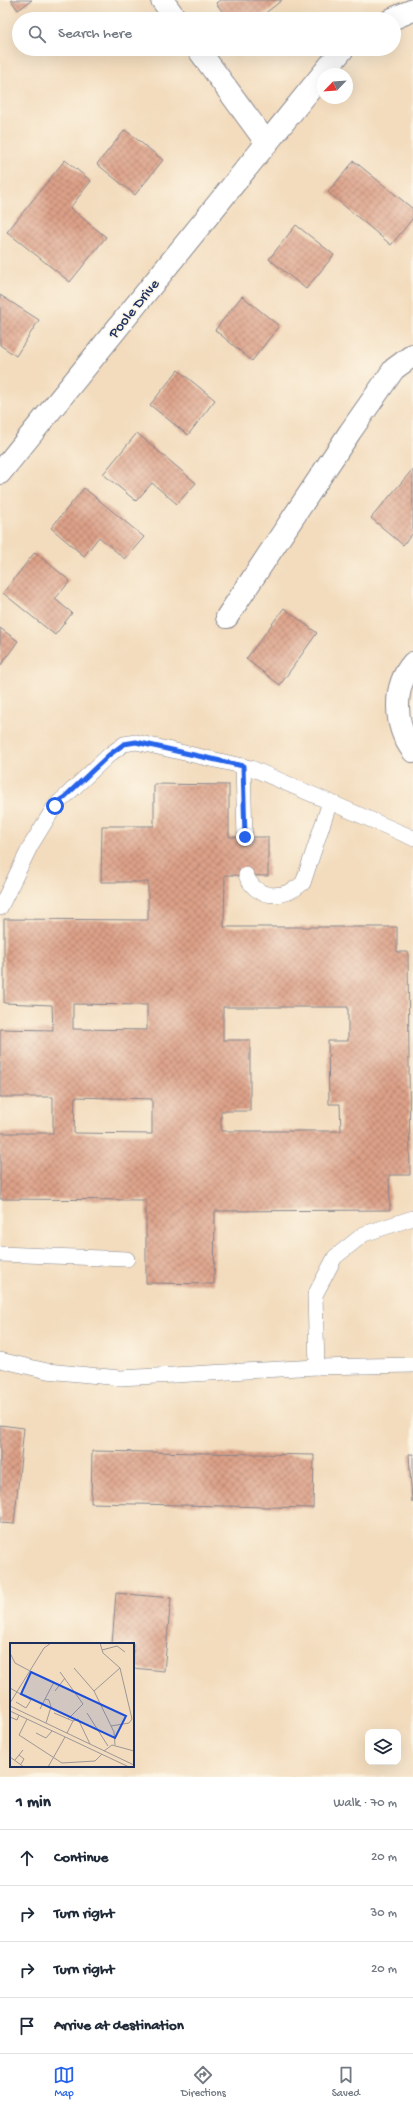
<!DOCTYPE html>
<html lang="en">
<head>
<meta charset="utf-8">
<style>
  :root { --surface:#fff; --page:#f6f6f7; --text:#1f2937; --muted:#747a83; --line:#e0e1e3; --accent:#2563eb }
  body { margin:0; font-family:"Gochi Hand",sans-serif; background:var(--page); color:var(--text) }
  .controls { position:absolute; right:12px; bottom:12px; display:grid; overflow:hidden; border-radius:8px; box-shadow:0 4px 16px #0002 }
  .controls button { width:36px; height:36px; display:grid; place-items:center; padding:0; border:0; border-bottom:1px solid var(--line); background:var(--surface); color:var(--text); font:20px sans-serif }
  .compass { position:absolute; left:317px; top:68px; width:36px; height:36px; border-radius:50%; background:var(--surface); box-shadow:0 4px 16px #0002; rotate:245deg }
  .stop { position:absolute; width:12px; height:12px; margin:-9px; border:3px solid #2563eb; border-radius:50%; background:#fff }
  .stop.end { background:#2563eb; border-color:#fff; box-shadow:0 1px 4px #0008 }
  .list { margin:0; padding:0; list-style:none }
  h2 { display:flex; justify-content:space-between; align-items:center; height:52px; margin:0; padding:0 16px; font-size:17px }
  h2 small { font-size:13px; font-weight:400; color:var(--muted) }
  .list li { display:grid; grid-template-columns:26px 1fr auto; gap:12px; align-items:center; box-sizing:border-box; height:56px; padding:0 16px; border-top:1px solid var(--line) }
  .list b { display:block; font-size:15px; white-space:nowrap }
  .list em { font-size:13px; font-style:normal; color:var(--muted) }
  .icon { flex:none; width:22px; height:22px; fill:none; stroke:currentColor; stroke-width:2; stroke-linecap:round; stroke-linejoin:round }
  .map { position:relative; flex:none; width:413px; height:1777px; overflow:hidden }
  .search { position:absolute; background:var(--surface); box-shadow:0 4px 16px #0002; left:12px; right:12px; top:12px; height:44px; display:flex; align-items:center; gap:10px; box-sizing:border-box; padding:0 14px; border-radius:22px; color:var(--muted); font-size:15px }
  .sheet { height:276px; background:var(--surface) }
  nav { display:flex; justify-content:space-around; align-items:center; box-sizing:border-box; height:56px; border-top:1px solid var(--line); background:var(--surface); font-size:11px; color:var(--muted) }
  nav a { display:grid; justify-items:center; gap:2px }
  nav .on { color:var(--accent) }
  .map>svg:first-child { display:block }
  .building { fill:url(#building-cross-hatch); fill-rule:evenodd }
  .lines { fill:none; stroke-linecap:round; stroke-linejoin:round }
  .lane-casing { stroke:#87868e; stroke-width:16 }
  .street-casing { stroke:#87868e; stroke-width:24 }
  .lane { stroke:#fff; stroke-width:15 }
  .street { stroke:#fff; stroke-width:22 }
  .route { stroke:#2563eb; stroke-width:5 }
  .labels { text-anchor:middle; stroke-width:3; stroke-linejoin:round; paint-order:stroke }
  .street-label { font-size:15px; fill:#1b2f5e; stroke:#fcf5e5 }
  .inset-road { fill:none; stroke:#9d9797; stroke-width:1 }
  .view { fill:#1d4ed8; fill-opacity:0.15; stroke:#1d4ed8; stroke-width:2 }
  .inset-edge { fill:none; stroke:#1b2f5e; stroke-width:2 }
</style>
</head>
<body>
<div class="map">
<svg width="413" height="1777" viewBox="0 0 413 1777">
  <defs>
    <pattern id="building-cross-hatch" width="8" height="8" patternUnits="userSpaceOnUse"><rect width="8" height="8" fill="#dda087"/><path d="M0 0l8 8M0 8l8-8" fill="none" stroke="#b28372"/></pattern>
  </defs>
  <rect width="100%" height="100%" fill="#fcf5e5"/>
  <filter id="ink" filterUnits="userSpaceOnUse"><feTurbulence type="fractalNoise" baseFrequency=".025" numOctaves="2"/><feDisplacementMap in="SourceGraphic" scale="8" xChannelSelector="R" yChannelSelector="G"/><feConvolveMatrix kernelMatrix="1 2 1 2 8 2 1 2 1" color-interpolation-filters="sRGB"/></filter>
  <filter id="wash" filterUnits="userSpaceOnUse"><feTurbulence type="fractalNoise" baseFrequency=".012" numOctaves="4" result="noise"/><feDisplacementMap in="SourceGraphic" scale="16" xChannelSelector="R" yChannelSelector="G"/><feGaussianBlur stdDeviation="0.9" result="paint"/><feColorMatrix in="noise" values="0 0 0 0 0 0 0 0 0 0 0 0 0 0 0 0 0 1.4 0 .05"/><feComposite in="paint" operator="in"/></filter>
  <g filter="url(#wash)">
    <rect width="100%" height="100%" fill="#f3dcbd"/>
    <g id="blocks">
      <g class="building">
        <path d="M11,0H32L18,10Z"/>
        <path d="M220,0H282L258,19H228L216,3Z"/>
        <path d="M125,130L163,160L135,195L97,164Z"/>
        <path d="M65,160L91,181L70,208L106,237L70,282L7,232Z"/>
        <path d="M354,161L413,209V218L391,245L328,192Z"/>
        <path d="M296,225L334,255L306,289L269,259Z"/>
        <path d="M0,295L39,320L16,356L0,345Z"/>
        <path d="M242,296L279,326L252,361L215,330Z"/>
        <path d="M178,370L215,400L188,435L150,405Z"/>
        <path d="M137,433L196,483L177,504L152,483L136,501L103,474Z"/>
        <path d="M413,469V533L403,545L371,518Z"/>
        <path d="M84,488L144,537L125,559L99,537L84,556L51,528Z"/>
        <path d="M35,552L70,581L55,599L72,613L55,635L3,593Z"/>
        <path d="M284,608L317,633L280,685L246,659Z"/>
        <path d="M0,628L18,641L0,666Z"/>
        <path d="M154,784L229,785V837H268V876L225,875L224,927H397V952H408L410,1175H389L390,1210L215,1211L214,1284L146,1283V1200L0,1199V1133H53V1097H0V1029L53,1030L52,1005L4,1003V919L148,920V882H101L102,826H154ZM73,1004L147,1005V1030L73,1029ZM223,1007H348V1041H328L329,1104H340L341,1131H221V1111H250V1040H223ZM75,1097L152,1099V1134L74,1133Z"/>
        <path d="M0,1425L24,1428L14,1524L0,1523Z"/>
        <path d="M92,1451L314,1455L313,1508L91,1503Z"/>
        <path d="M409,1454H413V1502H412Z"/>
        <path d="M116,1593L171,1598L164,1671L133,1668V1644H112Z"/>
      </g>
    </g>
  </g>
  <g filter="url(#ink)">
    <use href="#blocks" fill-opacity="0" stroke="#87868e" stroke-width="1"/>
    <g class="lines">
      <defs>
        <g id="lane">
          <path d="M243,766L245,837"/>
          <path d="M246,875C257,901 284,899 303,883L330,802"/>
          <path d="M0,908L31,845L55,806L109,755L124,744L136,742L251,768L413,838"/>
          <path d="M413,1218L364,1234L335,1257L315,1295L317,1367L413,1365"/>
          <path d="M0,1254L127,1259"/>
          <path d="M0,1360L47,1371L120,1378L317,1367"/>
        </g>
        <g id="street">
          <path d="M162,0L176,19"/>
          <path d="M392,19L413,10"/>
          <path d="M198,49L266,142"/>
          <path d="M0,473L343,49"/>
          <path d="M227,617L350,432L394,369L413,355"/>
          <path d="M413,663C392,687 394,726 413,751"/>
        </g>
      </defs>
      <use href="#lane" class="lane-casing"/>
      <use href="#street" class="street-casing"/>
      <use href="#lane" class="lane"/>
      <use href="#street" class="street"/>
    </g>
  </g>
  <g class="lines" filter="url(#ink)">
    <path class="route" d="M55,806L109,755L124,744L136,742L243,766L245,837"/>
  </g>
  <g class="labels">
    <g class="street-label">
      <text transform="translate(133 308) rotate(-51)" y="5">Poole Drive</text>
    </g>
  </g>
  <g transform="translate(10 1643)">
    <rect width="124" height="124" fill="#f3dcbd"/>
    <path class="inset-road" d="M90,0L93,10L110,25L122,76L119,80L101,83M92,7L107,3L115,9M0,10L5,20L20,28M64,25L84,48L104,89L105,102M50,29L73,61L58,76M0,45L21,57L16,65L6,59M45,48L55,35M84,48L110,25M35,56L44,39M0,60L34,5L41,0M0,63L124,122M30,66L35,56L39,57L41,64L36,80M0,68L119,124M44,70L63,78M77,70L98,103M0,74L7,77L9,72M17,76L9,92L52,120L85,118L92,111M26,90L36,95L42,88M57,90L63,78L68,76L80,101M94,108L102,102L124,108M9,112L14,116L11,121M0,114L14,124M5,117L13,107M38,124L55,94"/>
    <path class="view" d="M21,29L116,73L105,95L11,51Z"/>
    <rect width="124" height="124" class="inset-edge"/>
  </g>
</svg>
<div class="controls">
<button><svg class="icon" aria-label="layers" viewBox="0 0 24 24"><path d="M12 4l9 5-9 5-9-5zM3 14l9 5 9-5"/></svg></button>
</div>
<svg class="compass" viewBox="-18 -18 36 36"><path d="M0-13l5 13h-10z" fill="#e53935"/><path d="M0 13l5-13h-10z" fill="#747a83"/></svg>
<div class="stop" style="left:55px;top:806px"></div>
<div class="stop end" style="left:245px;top:837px"></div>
<div class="search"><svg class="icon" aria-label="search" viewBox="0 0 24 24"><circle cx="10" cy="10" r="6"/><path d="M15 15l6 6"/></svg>Search here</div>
</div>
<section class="sheet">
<h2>1 min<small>Walk · 70 m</small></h2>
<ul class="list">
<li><svg class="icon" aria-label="ahead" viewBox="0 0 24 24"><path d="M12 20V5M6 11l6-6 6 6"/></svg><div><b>Continue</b></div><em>20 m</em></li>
<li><svg class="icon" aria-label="right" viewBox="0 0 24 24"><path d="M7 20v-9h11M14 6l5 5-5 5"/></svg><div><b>Turn right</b></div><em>30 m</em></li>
<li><svg class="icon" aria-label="right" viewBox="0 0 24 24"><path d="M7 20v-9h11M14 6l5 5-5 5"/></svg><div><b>Turn right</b></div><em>20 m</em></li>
<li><svg class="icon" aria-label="arrive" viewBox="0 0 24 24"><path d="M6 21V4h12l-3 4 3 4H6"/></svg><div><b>Arrive at destination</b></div></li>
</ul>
</section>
<nav>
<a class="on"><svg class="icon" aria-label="map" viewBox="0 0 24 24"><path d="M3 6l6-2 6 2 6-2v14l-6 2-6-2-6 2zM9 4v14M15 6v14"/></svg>Map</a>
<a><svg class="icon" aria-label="directions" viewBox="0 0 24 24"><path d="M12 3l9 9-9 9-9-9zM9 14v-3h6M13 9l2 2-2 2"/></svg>Directions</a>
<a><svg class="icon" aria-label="saved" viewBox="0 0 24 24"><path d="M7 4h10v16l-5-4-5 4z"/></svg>Saved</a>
</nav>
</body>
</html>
